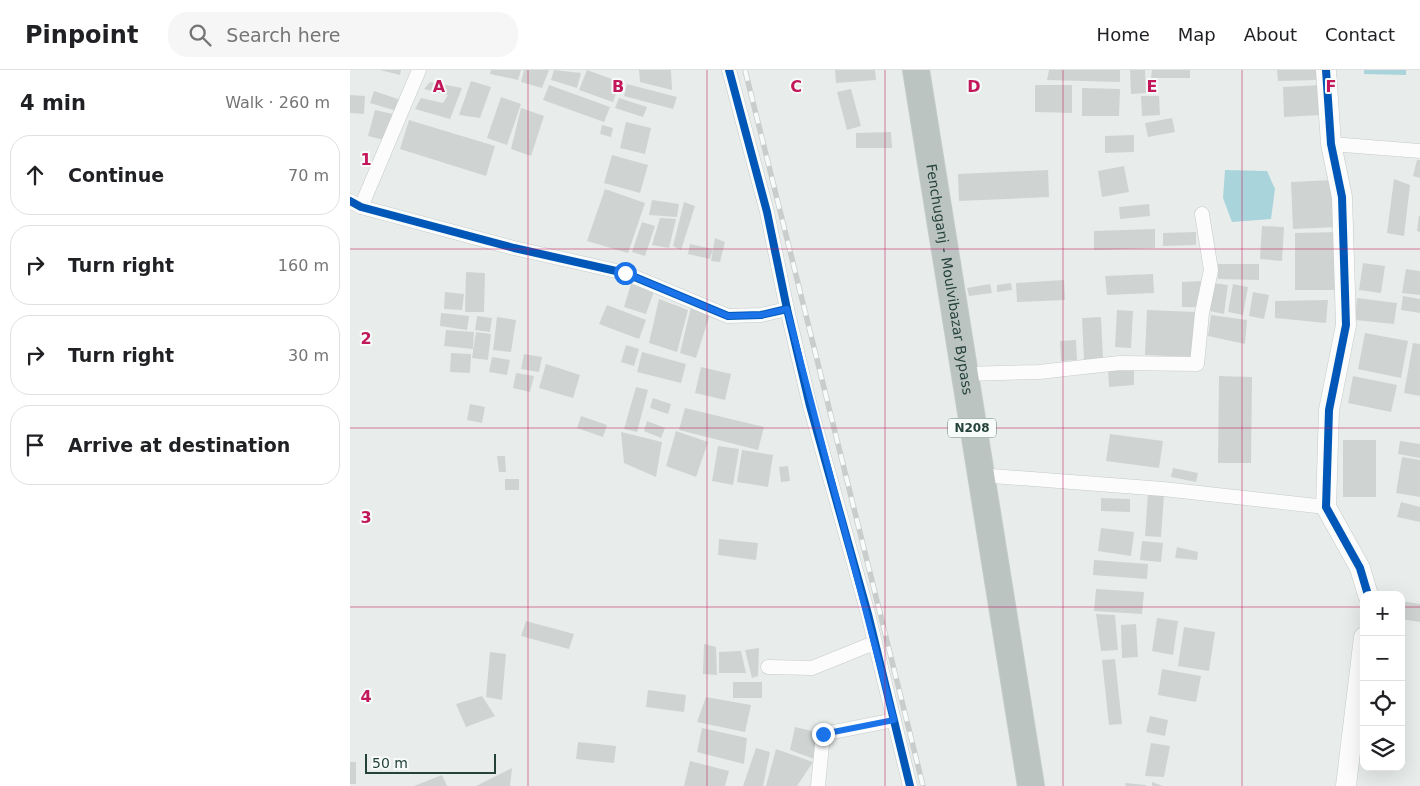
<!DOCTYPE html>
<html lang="en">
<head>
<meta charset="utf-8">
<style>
  :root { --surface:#fff; --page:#f6f6f6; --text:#202124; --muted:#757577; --line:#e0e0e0 }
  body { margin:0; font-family:"DejaVu Sans",sans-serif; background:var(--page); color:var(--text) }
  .controls { position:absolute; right:15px; bottom:15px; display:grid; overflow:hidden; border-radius:10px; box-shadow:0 5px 20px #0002 }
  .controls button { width:45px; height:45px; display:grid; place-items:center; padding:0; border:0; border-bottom:1px solid var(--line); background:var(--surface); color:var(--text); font:25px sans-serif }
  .scale { position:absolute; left:15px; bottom:12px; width:131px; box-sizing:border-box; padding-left:5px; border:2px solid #24423a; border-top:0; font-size:14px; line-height:18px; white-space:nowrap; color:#24423a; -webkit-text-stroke:4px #f7fbf9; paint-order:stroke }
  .stop { position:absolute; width:15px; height:15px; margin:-11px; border:4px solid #1a73e8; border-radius:50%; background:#fff }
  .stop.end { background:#1a73e8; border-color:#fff; box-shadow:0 1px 5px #0008 }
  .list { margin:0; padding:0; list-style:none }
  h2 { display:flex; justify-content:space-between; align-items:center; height:65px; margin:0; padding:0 20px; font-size:21px }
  h2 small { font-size:16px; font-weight:400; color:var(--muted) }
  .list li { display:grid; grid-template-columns:32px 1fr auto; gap:15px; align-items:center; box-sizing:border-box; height:80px; margin:0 10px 10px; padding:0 10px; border:1px solid var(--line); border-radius:20px }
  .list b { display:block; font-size:19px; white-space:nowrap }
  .list em { font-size:16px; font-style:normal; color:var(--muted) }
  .icon { flex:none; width:28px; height:28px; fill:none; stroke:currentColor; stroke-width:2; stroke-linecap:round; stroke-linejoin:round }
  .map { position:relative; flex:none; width:1070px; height:716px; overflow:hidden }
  header { display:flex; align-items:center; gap:30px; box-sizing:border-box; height:70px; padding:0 25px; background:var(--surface); border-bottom:1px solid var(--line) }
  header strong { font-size:24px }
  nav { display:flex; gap:28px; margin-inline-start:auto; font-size:18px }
  .search { width:350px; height:45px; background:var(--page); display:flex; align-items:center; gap:12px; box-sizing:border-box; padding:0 18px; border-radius:20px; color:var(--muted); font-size:19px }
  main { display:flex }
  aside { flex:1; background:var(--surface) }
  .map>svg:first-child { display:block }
  .water { fill:#a9d4db }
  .building { fill:#cfd4d2 }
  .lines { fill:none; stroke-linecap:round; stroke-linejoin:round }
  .street-casing { stroke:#c5cac8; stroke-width:15 }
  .secondary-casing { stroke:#c3cbc8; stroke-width:21 }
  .highway-casing { stroke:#c3ccc9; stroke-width:28 }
  .street { stroke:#fcfcfc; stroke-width:14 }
  .secondary { stroke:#fcfcfc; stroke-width:20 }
  .highway { stroke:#bcc4c2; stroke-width:26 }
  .rail-casing { stroke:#c9cdcc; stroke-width:5.5 }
  .rail { stroke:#f7fbf9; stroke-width:4; stroke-dasharray:11; stroke-linecap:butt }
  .cycleway-casing { stroke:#f7fbf9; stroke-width:11 }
  .cycleway { stroke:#0057b8; stroke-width:8 }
  .route { stroke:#1a73e8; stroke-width:6 }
  .grid { fill:none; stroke:#c2185b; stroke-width:1; stroke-opacity:0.55 }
  .labels { text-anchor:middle; stroke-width:4; stroke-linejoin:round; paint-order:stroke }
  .shield { fill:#f7fbf9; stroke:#637a73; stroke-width:1 }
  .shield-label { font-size:12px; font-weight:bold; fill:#24423a }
  .street-label { font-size:14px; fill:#24423a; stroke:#f7fbf9 }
  .grid-label { font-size:16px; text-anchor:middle; font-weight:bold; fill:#c2185b; stroke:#f7fbf9; stroke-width:4; stroke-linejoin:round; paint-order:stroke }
</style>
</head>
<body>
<header>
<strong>Pinpoint</strong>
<div class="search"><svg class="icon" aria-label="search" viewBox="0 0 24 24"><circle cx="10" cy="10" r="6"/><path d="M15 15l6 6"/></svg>Search here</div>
<nav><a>Home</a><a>Map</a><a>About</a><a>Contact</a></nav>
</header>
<main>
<aside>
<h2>4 min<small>Walk · 260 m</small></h2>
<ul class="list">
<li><svg class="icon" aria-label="ahead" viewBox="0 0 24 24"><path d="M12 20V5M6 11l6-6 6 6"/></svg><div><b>Continue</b></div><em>70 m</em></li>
<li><svg class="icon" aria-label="right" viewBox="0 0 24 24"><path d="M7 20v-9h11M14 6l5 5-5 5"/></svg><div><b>Turn right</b></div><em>160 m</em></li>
<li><svg class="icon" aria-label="right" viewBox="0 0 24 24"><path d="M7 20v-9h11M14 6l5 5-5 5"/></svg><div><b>Turn right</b></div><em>30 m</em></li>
<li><svg class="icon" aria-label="arrive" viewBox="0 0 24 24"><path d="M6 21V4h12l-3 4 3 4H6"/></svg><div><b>Arrive at destination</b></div></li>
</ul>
</aside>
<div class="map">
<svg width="1070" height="716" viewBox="0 0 1070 716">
  <rect width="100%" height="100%" fill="#e8edeb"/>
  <g class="water">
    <path d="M1014,0H1056V5L1014,4Z"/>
    <path d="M875,100L917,101L925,119L921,149L882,152L873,128Z"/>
  </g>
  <g class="building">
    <path d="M30,0H51L50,5Z"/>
    <path d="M141,0H171L168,10L140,4Z"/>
    <path d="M174,0H199L192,18L171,12Z"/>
    <path d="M204,0L231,3L227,18L201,10Z"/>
    <path d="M237,0L270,12L263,32L229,20Z"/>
    <path d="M289,0H321L322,20L290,12Z"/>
    <path d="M485,0H525L526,10L486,13Z"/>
    <path d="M699,0H770V12L697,10Z"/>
    <path d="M780,0H795L796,23L781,24Z"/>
    <path d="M802,0H840V8H801Z"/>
    <path d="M927,0H967L968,10L928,11Z"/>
    <path d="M121,11L141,17L130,48L109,45Z"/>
    <path d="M80,12L112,18L100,49L65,39L71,28L93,33L98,25L74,19Z"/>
    <path d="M277,14L327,27L323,39L274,26Z"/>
    <path d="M199,15L260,37L254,52L193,30Z"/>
    <path d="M685,15H722V43L685,42Z"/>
    <path d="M970,15L971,45L934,47L933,17Z"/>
    <path d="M732,18L770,19L769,46H732Z"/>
    <path d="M501,19L511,56L497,60L487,22Z"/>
    <path d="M24,21L51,30L47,41L20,33Z"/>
    <path d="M0,25L15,26L14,44L0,43Z"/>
    <path d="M791,26H809L810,45L792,46Z"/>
    <path d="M151,27L171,34L157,75L137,68Z"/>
    <path d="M269,28L297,37L293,47L265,38Z"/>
    <path d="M171,38L194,46L181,86L161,79Z"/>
    <path d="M25,40L47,45L38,71L18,66Z"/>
    <path d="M822,48L825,62L798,67L795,53Z"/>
    <path d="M59,50L145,76L136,106L50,79Z"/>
    <path d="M276,52L301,58L295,84L270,78Z"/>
    <path d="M252,55L263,58L261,67L250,64Z"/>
    <path d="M541,62L542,78H506V63Z"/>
    <path d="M784,65V82L755,83V66Z"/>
    <path d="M262,85L298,95L290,123L254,113Z"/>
    <path d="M1067,90H1070V108L1063,106Z"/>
    <path d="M774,96L779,122L752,127L748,101Z"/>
    <path d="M698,100L699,127L609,131L608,104Z"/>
    <path d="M1044,109L1060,115L1054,166L1037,163Z"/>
    <path d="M983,110L986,157L943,159L941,112Z"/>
    <path d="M255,119L295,133L278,183L237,171Z"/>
    <path d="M302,130L329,134L327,147L299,145Z"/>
    <path d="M334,132L345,136L331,180L323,176Z"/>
    <path d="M799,134L800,146L770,149L769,137Z"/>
    <path d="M1069,145L1070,146V162L1067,161Z"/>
    <path d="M310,148L326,149L319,178L302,175Z"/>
    <path d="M292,152L305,156L295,186L282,182Z"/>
    <path d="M912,156L934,157L932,191L910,189Z"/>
    <path d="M805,159V178L744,180V161Z"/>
    <path d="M846,162V175L813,176V163Z"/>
    <path d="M989,162L990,220H945V163Z"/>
    <path d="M365,168L375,172L370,192L361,191Z"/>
    <path d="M340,174L363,179L360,189L338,184Z"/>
    <path d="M1013,193L1035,196L1031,223L1009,220Z"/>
    <path d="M868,194H909V210L868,209Z"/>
    <path d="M1056,199L1070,201V225L1052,223Z"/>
    <path d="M116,202L135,203L134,242H115Z"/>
    <path d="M803,204L804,223L757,225L755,206Z"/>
    <path d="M714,210L715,230L667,232L666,213Z"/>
    <path d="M851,211L852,237H832V212Z"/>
    <path d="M661,213L662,220L647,222V215Z"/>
    <path d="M863,213L878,215L874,244L859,241Z"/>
    <path d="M281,214L304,221L296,244L274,237Z"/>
    <path d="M640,214L642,223L619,226L617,218Z"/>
    <path d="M883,214L898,217L893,245L878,242Z"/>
    <path d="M95,222L114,224L112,240L94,239Z"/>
    <path d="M903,222L919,225L914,249L899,246Z"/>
    <path d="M1053,226L1070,229V243L1051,240Z"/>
    <path d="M1007,228L1047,233L1044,254L1005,250Z"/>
    <path d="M309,229L338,240L327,282L299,273Z"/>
    <path d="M978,230L976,253L925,248V231Z"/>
    <path d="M257,235L296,250L289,269L249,254Z"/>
    <path d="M341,237L361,241L346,288L330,283Z"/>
    <path d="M767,240L783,241L781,278L765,277Z"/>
    <path d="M797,240L845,242L843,287L795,285Z"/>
    <path d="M91,243L119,246L117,260L90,256Z"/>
    <path d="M861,245L897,250L895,274L858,266Z"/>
    <path d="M127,246L142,248L140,262L125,260Z"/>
    <path d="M147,247L166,250L161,282L143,280Z"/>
    <path d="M751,247L753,288L734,290L732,248Z"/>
    <path d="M96,260L124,262L123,279L94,276Z"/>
    <path d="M126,262L141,264L138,290L122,288Z"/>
    <path d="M1015,263L1058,271L1051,308L1008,299Z"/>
    <path d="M726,270L727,290L711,291L710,271Z"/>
    <path d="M1063,273L1070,274V326L1054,323Z"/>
    <path d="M276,275L289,279L284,296L271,292Z"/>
    <path d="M292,282L336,294L331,313L287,302Z"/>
    <path d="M101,283L121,284L120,303L100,302Z"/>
    <path d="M174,284L192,287L189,302L171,299Z"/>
    <path d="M142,287L160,290L157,305L139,302Z"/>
    <path d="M196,294L230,305L223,328L189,318Z"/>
    <path d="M351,297L381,304L375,330L345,323Z"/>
    <path d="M784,297V315L759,317L758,298Z"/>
    <path d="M166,303L184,306L180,322L163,318Z"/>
    <path d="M869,306L902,307L901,393H868Z"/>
    <path d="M1003,306L1047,315L1041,342L998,333Z"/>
    <path d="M286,317L298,320L287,362L274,359Z"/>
    <path d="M303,328L321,334L318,344L300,338Z"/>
    <path d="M120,334L135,337L132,353L117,350Z"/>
    <path d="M335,338L414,357L408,380L329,360Z"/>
    <path d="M231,346L257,355L253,367L227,358Z"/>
    <path d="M297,351L315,358L311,368L294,361Z"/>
    <path d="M326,361L358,372L346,407L316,396Z"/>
    <path d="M271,362L312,372L306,407L274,393Z"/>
    <path d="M760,364L813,371L809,398L756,391Z"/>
    <rect x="993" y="370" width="33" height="57"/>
    <path d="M1050,371L1070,374V388L1048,384Z"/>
    <path d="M368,376L389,379L383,415L362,411Z"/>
    <path d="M392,380L423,385L418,417L387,412Z"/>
    <path d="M147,386H155L156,402H149Z"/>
    <path d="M1052,387L1070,390V427L1046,423Z"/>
    <path d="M438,396L440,411L431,412L429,397Z"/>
    <path d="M823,398L848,403L846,412L821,407Z"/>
    <rect x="155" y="409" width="14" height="11"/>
    <path d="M798,423L814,424L811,467L795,466Z"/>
    <path d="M751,428L780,429V442L751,441Z"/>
    <path d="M1051,432L1070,437V452L1047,447Z"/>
    <path d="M751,458L784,462L781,486L748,481Z"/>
    <path d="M369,469L408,473L406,490L368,485Z"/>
    <path d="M792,471L813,473L811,492L790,490Z"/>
    <path d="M827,477L848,482L847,490L825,488Z"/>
    <path d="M744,490L798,494L797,509L743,505Z"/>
    <path d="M746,519L794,522L792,544L744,541Z"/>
    <path d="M1051,531L1070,534V552L1051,549Z"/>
    <path d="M746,544L765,545L768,580L751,581Z"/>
    <path d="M807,548L828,551L823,585L802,581Z"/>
    <path d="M176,551L224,564L219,579L171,566Z"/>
    <path d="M786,554L788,587L772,588L771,555Z"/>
    <path d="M834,557L865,562L859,601L828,596Z"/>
    <path d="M354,574L366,577L367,605L353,604Z"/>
    <path d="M409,578L408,606L402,608L395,580Z"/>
    <path d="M391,581L396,603H369V582Z"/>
    <path d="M140,582L156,584L152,630L136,627Z"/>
    <path d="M765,589L772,654L759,655L752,590Z"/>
    <path d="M812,599L851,606L846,632L808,625Z"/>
    <rect x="383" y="612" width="29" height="16"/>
    <path d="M298,620L336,625L334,642L296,637Z"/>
    <path d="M132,626L145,646L116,657L106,634Z"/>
    <path d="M356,627L401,635L395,662L347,652Z"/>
    <path d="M800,646L818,650L815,666L796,662Z"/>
    <path d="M445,657L470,663L464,689L440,680Z"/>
    <path d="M352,658L397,668L394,694L347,682Z"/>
    <path d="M228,672L266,676L264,693L226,689Z"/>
    <path d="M801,673L820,676L814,707L795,706Z"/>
    <path d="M406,678L420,682L413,716H393Z"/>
    <path d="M426,679L463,692L447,716H416Z"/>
    <path d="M340,691L379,701L375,716H334Z"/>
    <rect x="0" y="692" width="6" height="22"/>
    <path d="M162,698L160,716H126Z"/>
    <path d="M92,705L97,716H64Z"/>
    <path d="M802,712L813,716H802Z"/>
    <path d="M775,713L796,715V716H776Z"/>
  </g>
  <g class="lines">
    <defs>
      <g id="street">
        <path d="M379,0L417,142L437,239L460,336L518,544L560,716"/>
        <path d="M981,74L1070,81"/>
        <path d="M0,131L11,137L164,178L275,203L378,246L411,245L437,239"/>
        <path d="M11,137L69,0"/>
        <path d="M613,304L689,302L770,293L847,294L852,243L861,200L852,144"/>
        <path d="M629,405L813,419L976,437"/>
        <path d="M418,597L462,598L524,573"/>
        <path d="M468,716L473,664L544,650"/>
      </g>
      <g id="secondary">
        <path d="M976,0L981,74L992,127L996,255L979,340L976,437L1010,498L1018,525"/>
        <path d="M996,716L1014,567"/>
      </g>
      <g id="highway">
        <path id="s1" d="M566,0L681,716"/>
      </g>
    </defs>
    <use href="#street" class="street-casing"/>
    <use href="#secondary" class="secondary-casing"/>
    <use href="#highway" class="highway-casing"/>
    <use href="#street" class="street"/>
    <use href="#secondary" class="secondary"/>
    <use href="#highway" class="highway"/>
    <defs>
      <path id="rail" d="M395,0L573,716"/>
    </defs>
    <use href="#rail" class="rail-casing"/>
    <use href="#rail" class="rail"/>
    <defs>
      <g id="cycleway">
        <path d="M379,0L417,142L437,239L460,336L518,544L560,716"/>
        <path d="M976,0L981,74L992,127L996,255L979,340L976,437L1010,498L1018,525"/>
        <path d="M0,131L11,137L164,178L275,203L378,246L411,245L437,239"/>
      </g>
    </defs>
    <use href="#cycleway" class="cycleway-casing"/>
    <use href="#cycleway" class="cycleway"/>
  </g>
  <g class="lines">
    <path class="route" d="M275,203L378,246L411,245L437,239L544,650L473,664"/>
  </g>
  <path class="grid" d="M178,0V716M357,0V716M535,0V716M713,0V716M892,0V716M0,179H1070M0,358H1070M0,537H1014M1051,537H1070"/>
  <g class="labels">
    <rect class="shield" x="598" y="348.5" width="48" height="19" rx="4"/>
    <g class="shield-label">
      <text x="622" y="362">N208</text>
    </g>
    <g class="street-label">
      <text dy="5" stroke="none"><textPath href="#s1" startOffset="212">Fenchuganj - Moulvibazar Bypass</textPath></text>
    </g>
  </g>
  <g class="grid-label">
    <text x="89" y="22">A</text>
    <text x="268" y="22">B</text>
    <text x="446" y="22">C</text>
    <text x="624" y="22">D</text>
    <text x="802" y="22">E</text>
    <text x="981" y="22">F</text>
    <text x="16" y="95">1</text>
    <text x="16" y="274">2</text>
    <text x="16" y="453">3</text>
    <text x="16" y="632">4</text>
  </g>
</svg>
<div class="controls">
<button>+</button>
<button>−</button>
<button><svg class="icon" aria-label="locate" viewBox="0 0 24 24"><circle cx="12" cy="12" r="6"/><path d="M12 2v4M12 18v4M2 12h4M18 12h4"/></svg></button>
<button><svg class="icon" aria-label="layers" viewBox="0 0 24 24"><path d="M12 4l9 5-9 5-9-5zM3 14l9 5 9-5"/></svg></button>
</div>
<div class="scale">50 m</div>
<div class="stop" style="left:275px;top:203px"></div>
<div class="stop end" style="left:473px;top:664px"></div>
</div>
</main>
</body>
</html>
